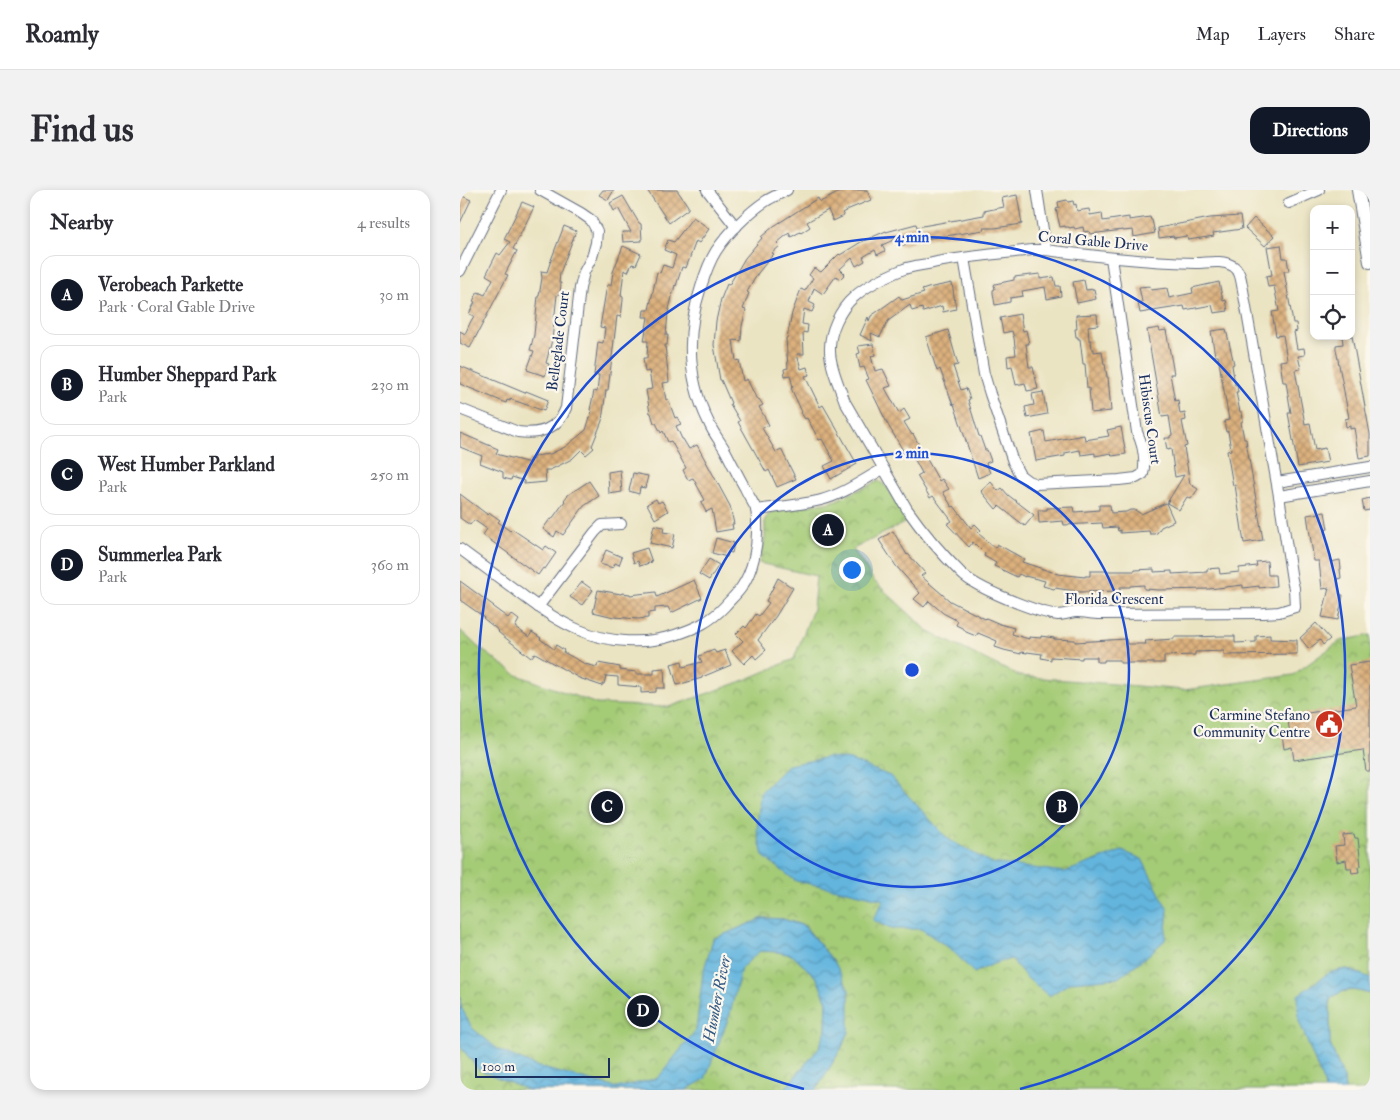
<!DOCTYPE html>
<html lang="en">
<head>
<meta charset="utf-8">
<style>
  :root { --surface:#fff; --page:#f2f2f3; --text:#2b2b33; --muted:#7c7c81; --line:#e1e1e2; --accent:#111827 }
  body { margin:0; font-family:"IM FELL Double Pica",serif; background:var(--page); color:var(--text) }
  .controls { position:absolute; right:15px; top:15px; display:grid; overflow:hidden; border-radius:10px; box-shadow:0 2px 8px #0003 }
  .controls button { width:45px; height:45px; display:grid; place-items:center; padding:0; border:0; border-bottom:1px solid var(--line); background:var(--surface); color:var(--text); font:25px sans-serif }
  .scale { position:absolute; left:15px; bottom:12px; width:135px; box-sizing:border-box; padding-left:5px; border:2px solid #1b2f5e; border-top:0; font-size:14px; line-height:18px; white-space:nowrap; color:#1b2f5e; -webkit-text-stroke:4px #fbf7ec; paint-order:stroke }
  .you { position:absolute; left:391px; top:379px; width:18px; height:18px; margin:-12px; border:4px solid #fff; border-radius:50%; background:#1a73e8; box-shadow:0 0 0 8px #1a73e833 }
  .badge { display:grid; place-items:center; width:32px; height:32px; border-radius:50%; background:var(--accent); color:#fff; font-size:16px; font-weight:700 }
  .pin { position:absolute; translate:-50% -50%; border:2px solid #fff; box-shadow:0 1px 5px #0006 }
  .list { margin:0; padding:0; list-style:none }
  h2 { display:flex; justify-content:space-between; align-items:center; height:65px; margin:0; padding:0 20px; font-size:21px }
  h2 small { font-size:16px; font-weight:400; color:var(--muted) }
  .list li { display:grid; grid-template-columns:32px 1fr auto; gap:15px; align-items:center; box-sizing:border-box; height:80px; margin:0 10px 10px; padding:0 10px; border:1px solid var(--line); border-radius:15px }
  .list b { display:block; font-size:19px; white-space:nowrap }
  .list p { margin:0; font-size:16px; white-space:nowrap; color:var(--muted) }
  .list em { font-size:16px; font-style:normal; color:var(--muted) }
  .icon { flex:none; width:28px; height:28px; fill:none; stroke:currentColor; stroke-width:2; stroke-linecap:round; stroke-linejoin:round }
  .map { position:relative; flex:none; width:910px; height:900px; overflow:hidden; border-radius:15px }
  header { display:flex; align-items:center; gap:30px; box-sizing:border-box; height:70px; padding:0 25px; background:var(--surface); border-bottom:1px solid var(--line) }
  header strong { font-size:24px }
  nav { display:flex; gap:28px; margin-inline-start:auto; font-size:18px }
  .intro { display:flex; align-items:center; justify-content:space-between; box-sizing:border-box; height:120px; padding:0 30px }
  h1 { margin:0; font-size:35px }
  .button { padding:12px 22px; border-radius:15px; background:var(--accent); color:#fff; font-size:18px; font-weight:700 }
  main { display:flex; gap:30px; padding:0 30px }
  aside { flex:1; background:var(--surface); border-radius:15px; box-shadow:0 2px 8px #0003 }
  .map>svg:first-child { display:block }
  .grass { fill:#a4cb76; stroke:#607d6a }
  .park { fill:url(#park-crowns); stroke:#607d6a }
  .water { fill:url(#water-waves); stroke:#3f729e }
  .building { fill:url(#building-cross-hatch) }
  .lines { fill:none; stroke-linecap:round; stroke-linejoin:round }
  .minor-casing { stroke:#646e81; stroke-width:12 }
  .major-casing { stroke:#646e81; stroke-width:14 }
  .minor { stroke:#fff; stroke-width:10 }
  .major { stroke:#fff; stroke-width:12 }
  .ring { fill:none; stroke:#1d4ed8; stroke-width:2.5 }
  .labels { text-anchor:middle; stroke-width:4.5; stroke-linejoin:round; paint-order:stroke }
  .street-label { font-size:15px; fill:#1b2f5e; stroke:#fbf7ec }
  .poi-label { font-size:15px; fill:#1b2f5e; stroke:#fbf7ec; text-anchor:end }
  .water-label { font-size:16px; font-style:italic; fill:#315784; stroke:#fbf7ec }
  .centre { fill:#1d4ed8; stroke:#fbf7ec; stroke-width:2.5 }
  .ring-label { font-size:15px; text-anchor:middle; font-weight:bold; fill:#1d4ed8; stroke:#fbf7ec; stroke-width:4.5; stroke-linejoin:round; paint-order:stroke }
</style>
</head>
<body>
<header>
<strong>Roamly</strong>
<nav><a>Map</a><a>Layers</a><a>Share</a></nav>
</header>
<div class="intro"><h1>Find us</h1><a class="button">Directions</a></div>
<main>
<aside>
<h2>Nearby<small>4 results</small></h2>
<ul class="list">
<li><span class="badge">A</span><div><b>Verobeach Parkette</b><p>Park · Coral Gable Drive</p></div><em>30 m</em></li>
<li><span class="badge">B</span><div><b>Humber Sheppard Park</b><p>Park</p></div><em>230 m</em></li>
<li><span class="badge">C</span><div><b>West Humber Parkland</b><p>Park</p></div><em>250 m</em></li>
<li><span class="badge">D</span><div><b>Summerlea Park</b><p>Park</p></div><em>360 m</em></li>
</ul>
</aside>
<div class="map">
<svg width="910" height="900" viewBox="0 0 910 900">
  <defs>
    <pattern id="park-crowns" width="20" height="18" patternUnits="userSpaceOnUse" patternTransform="scale(1.25)"><rect width="20" height="18" fill="#a4cb76"/><path d="M2 6a3 3 0 1 1 6 0M12 15a3 3 0 1 1 6 0" fill="none" stroke="#85a564"/></pattern>
    <pattern id="water-waves" width="16" height="10" patternUnits="userSpaceOnUse" patternTransform="scale(1.25)"><rect width="16" height="10" fill="#63b5de"/><path d="M0 5q4-4 8 0t8 0" fill="none" stroke="#5194b7"/></pattern>
    <pattern id="building-cross-hatch" width="8" height="8" patternUnits="userSpaceOnUse" patternTransform="scale(1.25)"><rect width="8" height="8" fill="#dcb17d"/><path d="M0 0l8 8M0 8l8-8" fill="none" stroke="#b2906a"/></pattern>
  </defs>
  <rect width="100%" height="100%" fill="#fbf7ec"/>
  <filter id="ink" filterUnits="userSpaceOnUse"><feTurbulence type="fractalNoise" baseFrequency=".02" numOctaves="2"/><feDisplacementMap in="SourceGraphic" scale="10" xChannelSelector="R" yChannelSelector="G"/><feConvolveMatrix kernelMatrix="1 2 1 2 8 2 1 2 1" color-interpolation-filters="sRGB"/></filter>
  <filter id="wash" filterUnits="userSpaceOnUse"><feTurbulence type="fractalNoise" baseFrequency=".0096" numOctaves="4" result="noise"/><feDisplacementMap in="SourceGraphic" scale="20" xChannelSelector="R" yChannelSelector="G"/><feGaussianBlur stdDeviation="1.12" result="paint"/><feColorMatrix in="noise" values="0 0 0 0 0 0 0 0 0 0 0 0 0 0 0 0 0 1.4 0 .05"/><feComposite in="paint" operator="in"/></filter>
  <g filter="url(#wash)">
    <rect width="100%" height="100%" fill="#ebe4c3"/>
    <path class="grass" d="M894,800L910,804V900H885L884,889L870,854V809L880,802Z"/>
    <path class="park" d="M419,291L428,298L448,331L393,359L414,391L469,442L559,486L724,500L833,485L880,451L910,445V788L887,779L870,782L865,900H356L381,859L389,842L375,773L345,736L323,729L303,728L254,749L300,761L318,762L332,765L357,788L367,812L366,840L359,858L324,900H0V817H1L0,807V440L18,457L57,485L137,514L209,517L280,492L334,469L353,419L356,386L299,373L305,348V329L312,321L372,312Z"/>
    <g class="water">
      <path d="M369,567L390,570L430,586L488,649L531,673L605,682L662,661L682,669L708,720L705,750L686,767L658,788L611,792L589,806L567,788L551,769L533,774L514,783L492,760L461,739H431L413,730L424,710L387,701L336,691L303,666L297,640L300,603L328,575Z"/>
      <path d="M303,728L323,729L344,736L375,773L389,800V842L381,859L356,900H324L359,858L366,840L367,812L357,788L332,765L318,762L300,761L281,778L270,824L245,889L226,900H68L19,880L0,856V807L1,817L12,838L39,860L75,876L157,898L198,888L236,840L243,783L253,749Z"/>
      <path d="M887,779L910,788V804C892,799 886,797 870,809V854L884,889L885,900H865L864,894L839,831L838,805L870,782Z"/>
    </g>
    <g id="blocks">
      <g class="building">
        <path d="M143,0H154L148,10L139,5Z"/>
        <path d="M187,0H217L228,16V19L209,33Z"/>
        <path d="M384,0H407L411,10L389,19L382,23L384,26L373,31L368,20L347,32L350,37L341,43L340,42L331,47L329,43L317,53L320,56L312,63L314,64L311,67L298,83L287,102L289,103L283,119L286,120L282,136L281,151L273,150L276,171L279,170L283,191L287,189L297,210L299,209L303,215L299,217L309,235L302,238L316,262L321,259L336,289L317,297L309,280L306,282L288,250L278,232L280,231L270,214L271,213L261,190H260L254,155L256,131L261,109L267,94L269,95L285,68L302,48L301,47L314,36L358,8L360,12Z"/>
        <path d="M0,5L11,10L0,33Z"/>
        <path d="M557,5L562,34L535,38H523L524,40L453,51V52L440,56L438,48L422,55L425,61L417,65L415,60L403,67L405,71L396,76L392,68L380,79L385,84L380,89L376,86L363,104L354,98L349,112L355,115L352,122L344,119L342,134L348,135L347,143L343,142L344,164H337L341,179L347,177L349,185L345,186L360,217L363,215L397,274L371,289L364,276L374,271L362,249L359,250L347,228L345,229L341,223L342,222L331,198L333,197L330,185L325,186L324,179L328,178L326,148H327L332,123L341,99L345,101L353,88L349,85L354,78L361,82L379,64L380,65L401,52L426,41V42L456,34L457,37L524,25V21L544,17L542,8Z"/>
        <path d="M163,6L179,33L181,34L182,51L163,52L162,42H171L158,18L154,21L150,13Z"/>
        <path d="M607,10L608,12L613,11L614,15L616,14L617,21L629,19L630,25L642,23L643,31L669,27V30L690,27L691,30H692L695,43L674,47L673,40L663,41V40L630,44L629,41L624,42L623,37L615,39L614,37L609,38V37H605V36L600,37L596,19L599,18L598,12Z"/>
        <path d="M62,12L74,17L53,59L57,61L45,84L48,85L10,158L0,153V141L5,144L11,131L14,126L9,124L15,112L13,111L18,102L25,105L33,89L26,85L37,63L40,65L50,52L44,49Z"/>
        <path d="M780,26L782,39L753,43L754,46L728,50L727,46L714,48L713,46L699,48L698,38L750,28Z"/>
        <path d="M233,27L247,37V38L249,39L239,53L236,51L226,78L222,77L216,96L215,95L208,123L206,145H208L207,155H205L209,192L203,193L206,210L208,209L215,228L217,227L221,234L216,236L222,249H223L229,259L237,255L270,316L274,334H272L273,339L256,342L252,319L246,322L241,312L245,310L233,288L228,290L223,280L226,278L211,251L208,252L203,241L201,243L196,233H194L191,223H190L186,200L192,199L189,181L185,182L183,168H187L188,151H184L188,127H183L184,120H189L197,82L200,83L203,75L212,78L216,65L204,60L208,50L214,52Z"/>
        <path d="M794,28L814,46L805,56L785,38Z"/>
        <path d="M104,36L116,41L100,83L99,93H101L100,104L97,105L92,150L86,173L89,174L85,186L67,180L74,161L70,160L74,145L78,106H79L82,88L81,81L87,82L91,70Z"/>
        <path d="M821,55L823,68H827L829,81H824L833,133H836L837,141L834,142L837,159L844,158L845,165L838,166L841,179L835,180L845,234L850,233L855,260L865,258L868,272L838,277L828,223H831L826,192H823L820,171L827,170L823,145L816,146L812,122L819,121L814,96L808,97L806,86L812,85L807,57Z"/>
        <path d="M163,56L181,64L176,75L172,74L168,82L164,80L161,106L163,107V110L161,127L157,126L148,200H146L142,231L132,256L134,258L126,265L121,260L112,269L90,280H85L86,292L64,294V291L52,287L51,290L43,288V282L20,273L22,266L0,257V243L38,259L36,264L70,273L69,270L74,269V266L90,264L105,257L126,240L132,221L130,220L134,201L137,202L139,185H134L138,152L143,153L145,138L140,137L147,95H151L153,82Z"/>
        <path d="M580,84V89L594,87L596,96H600L601,106L587,109L585,97L562,101L563,106L550,108V112L535,115L533,103V100L535,99L534,95L535,94L554,90V87Z"/>
        <path d="M624,90L626,100L634,99L636,109L617,113L613,92Z"/>
        <path d="M759,92L763,111L766,110L768,121L754,123L752,115L725,120L724,116L680,123L678,113L682,112L679,97L690,96L691,100L707,98L709,108L733,103L732,98Z"/>
        <path d="M492,93L496,119L483,122L482,116L463,122L462,118L452,121L450,115L428,131L420,147L411,143L412,151L400,145L408,127L409,131L411,126L439,106L442,110L464,103L462,100L468,98Z"/>
        <path d="M560,124L563,141L566,140L569,154H566L569,177H573L578,199L567,201L565,193L556,195L552,176L548,177L547,166L556,165L554,148L552,141L543,143L540,128Z"/>
        <path d="M637,124L638,135L628,136L629,150H631L632,159H634V162L642,161L644,174H645L647,187H648L651,221L631,223L629,198H627L625,174H623L620,149H618V147H616L615,139H617L616,125Z"/>
        <path d="M699,138L700,141L706,140L714,184H710L715,211L718,210L720,224L725,223L726,230L722,231L727,256L724,257L730,294L738,299L731,309L727,307L719,320L707,313L724,285L715,287L711,259L707,260L705,248H710V246L712,245L709,226L702,227L687,140Z"/>
        <path d="M766,139L774,174L772,175L775,195L777,194L778,202H776L780,222H782L783,229V231L781,232L784,249H786L787,257L803,350L784,353L775,295L773,296L767,261L771,260L768,241L766,242L764,231L769,230L758,166H755L751,141Z"/>
        <path d="M488,140L498,175L493,176L501,200L506,198L510,209L508,210L519,246H520L525,260H527L531,271L526,273L530,283L518,288L494,214L493,215L480,179L477,181L466,147Z"/>
        <path d="M882,146H892L910,244V266L899,268L894,238L890,239V236L886,237L885,229L889,228L876,159V155L883,154Z"/>
        <path d="M413,154L415,165L411,166L415,181L423,179L431,196L425,198L439,223L444,219L450,229L444,232L452,245L453,244L479,291L482,289L489,299L483,302L492,317L494,316L511,338L515,334L521,340L518,343L535,358L537,354L564,369L562,372L598,384L625,387V386H630V381H675V380L694,379V382L712,381V384L747,382V379L759,378L760,384L779,382V378L797,376L796,372L807,371L808,385H815L816,396L799,398V396L783,398V395L749,399L699,400L684,399V395L670,396V397H660V401L620,402L595,398L594,399L583,396L585,391L565,386V387L559,384L557,387L534,376L536,373L524,366L525,364L513,352L509,357L487,334L492,331L473,306L470,308L465,299L457,286L462,283L449,259L444,262L428,235L406,190L409,189L404,177L400,178L397,164L400,163L398,156Z"/>
        <path d="M0,176L65,203L66,201L88,210L84,221L50,209V211L47,210L46,213L0,194Z"/>
        <path d="M583,202L587,224L567,228L565,217L574,215L572,204Z"/>
        <path d="M661,237L666,264L652,266L651,263L635,266V263L621,265L620,260L605,263V266L576,271L571,244L584,241L586,252L624,245L625,250L649,246L647,240Z"/>
        <path d="M160,280L162,302L149,304L148,282Z"/>
        <path d="M173,283L188,286L185,298L180,297L179,304L169,301Z"/>
        <path d="M129,291L139,306L124,316L103,345L97,341L94,347L83,339L90,329L91,330L95,325L105,311L104,310L108,305Z"/>
        <path d="M531,292L538,301L542,298L548,305L574,325L565,336L539,316L536,319L521,301Z"/>
        <path d="M0,304L28,325L30,323L40,330L38,332L50,341L52,339L83,360L86,356L96,363L85,379L83,378L78,385L23,345L27,339L14,330L10,335L0,328Z"/>
        <path d="M910,308V320L904,321L902,310Z"/>
        <path d="M196,309L198,313L202,311L208,321L195,329L187,314Z"/>
        <path d="M706,313L714,331L701,337L697,343L694,344H690L689,341L660,343V340L658,341L657,337L643,338L642,333L604,335L603,331L579,333L578,320H587V318L614,317L615,322L639,320V315H650L651,323L666,322L670,320H675L681,324Z"/>
        <path d="M865,322L868,339L865,340L871,372L880,370L881,379H880L881,388L877,389L880,405H883L878,430L862,427L869,398L862,399L859,371H854L847,325Z"/>
        <path d="M194,335L204,337L203,342L215,344L212,358L190,353Z"/>
        <path d="M433,341L447,365L448,364L465,383L461,386L490,411L525,429L526,428L540,434L554,438L552,444L569,449V447L581,448V446L594,448V449L615,450V452L666,449L667,454H686L685,451L714,449V447H735L761,446H775V453L796,452V446L810,445V449L837,450V464L764,465V461L737,462H735V465L704,466V473H660V470H644V472H637V467H622V469L591,467V470L581,468L582,464L567,462V463L561,462V464L544,460L535,457L537,451L518,443L516,446L506,442L504,439L496,435L498,431L483,423L469,411L464,417L454,409L460,403L436,376L419,350Z"/>
        <path d="M256,348L274,353L272,363L268,362L267,367L252,363Z"/>
        <path d="M187,358L192,372L180,376L178,371L174,373L171,363Z"/>
        <path d="M146,360L162,367L159,375L155,373L153,378L140,374Z"/>
        <path d="M249,369L259,375L249,390L239,384Z"/>
        <path d="M318,388L333,398L316,426L298,450L306,460L296,469L293,465L284,474L272,461L283,451L276,444L284,436L286,438L296,424L299,426L309,413L306,411Z"/>
        <path d="M234,390L242,408L211,423L208,417L195,418V422L188,423V428L178,429L154,427L133,422L138,400L161,404L162,403L170,404V405L196,402L197,407Z"/>
        <path d="M0,391L34,416L33,417L48,428L51,424L59,430L55,437L69,447L72,442L81,448L80,449L94,459L96,455L104,460L103,462L125,474L137,477L138,473L160,477V480L176,482V484H194V479L204,478L205,498H196V502L181,503V497L158,495V487L146,486L144,494H142V496L119,488L75,463L71,468L38,442L39,441L23,428L24,427L0,410Z"/>
        <path d="M122,392L133,400L122,415L110,407Z"/>
        <path d="M856,433L870,449L863,455L860,450L849,459L840,448Z"/>
        <path d="M254,460L256,463L265,460L271,475L242,487V488L217,495L211,474L222,471L223,477L242,472L239,466Z"/>
        <path d="M910,472V581H906L903,560L834,570L832,557L824,559L822,544L830,543L827,526L896,516L889,475Z"/>
        <path d="M894,644L895,648H898L901,676L898,677L899,682L892,683L891,678H887L886,670L877,672L875,656L884,655L883,645Z"/>
      </g>
    </g>
  </g>
  <g filter="url(#ink)">
    <use href="#blocks" fill-opacity="0" stroke="#646e81" stroke-width="1"/>
    <g class="lines">
      <defs>
        <g id="minor">
          <path d="M247,0L276,37"/>
          <path d="M577,0L586,60"/>
          <path d="M829,13L859,0"/>
          <path d="M572,60H586C635,66 685,72 735,73C748,73 761,69 773,76C781,81 781,91 783,100L819,306L832,390L834,398L835,417L819,422L804,423L640,424C632,424 625,422 617,422C611,422 605,425 598,425C576,422 517,399 501,383C481,363 463,342 447,319L385,212C380,198 370,177 370,161C369,142 380,119 394,107C406,96 429,85 444,79C455,75 466,75 477,72C509,66 540,64 572,60Z"/>
          <path d="M504,68L524,184L530,204L553,272L560,285L568,291L576,294L659,290L676,288L683,284C686,270 683,255 677,242L651,68"/>
          <path d="M0,81L41,0"/>
          <path d="M0,219L58,242C79,245 98,239 106,218L120,98L124,82L132,67L136,53L137,41L131,30L121,23L80,0"/>
          <path d="M817,292L910,277"/>
          <path d="M819,306L910,291"/>
          <path d="M296,320C318,317 340,315 361,310C384,304 403,290 423,279"/>
          <path d="M0,359C19,373 38,387 57,401C76,416 97,431 119,440C149,453 185,455 215,445C236,438 250,432 265,416C270,410 276,405 281,398C293,381 298,356 297,335C297,330 297,324 296,319C293,312 288,305 285,298C278,286 272,273 265,260C260,251 253,243 249,233C227,189 226,143 241,97C245,84 249,72 256,61C267,44 289,22 306,11C312,7 320,4 327,0"/>
          <path d="M78,417L135,342L142,335L161,334"/>
        </g>
        <path id="major" d="M898,0L910,72"/>
      </defs>
      <use href="#minor" class="minor-casing"/>
      <use href="#major" class="major-casing"/>
      <use href="#minor" class="minor"/>
      <use href="#major" class="major"/>
    </g>
  </g>
  <g class="ring">
    <circle cx="452" cy="480" r="217"/>
    <path d="M344 899A433 433 0 1 1 560 899"/>
  </g>
  <defs>
    <symbol id="civic-disc" viewBox="-11 -11 22 22"><circle r="9.5" fill="#c8321e" stroke="#fbf7ec"/><path d="M-.6-6.5H3V-4.5H.6V-3L4-1V1h2V6H-6V1h2V-1L-.6-3ZM-1.2 2.5V6h2.4V2.5Z" fill="#fff"/></symbol>
  </defs>
  <g fill-rule="evenodd">
    <use href="#civic-disc" x="853" y="518" width="32" height="32"/>
  </g>
  <g class="labels">
    <g class="street-label">
      <text transform="translate(633 51) rotate(5)" y="5">Coral Gable Drive</text>
      <text transform="translate(98 151) rotate(-83)" y="5">Belleglade Court</text>
      <text transform="translate(690 229) rotate(82)" y="5">Hibiscus Court</text>
      <text x="654" y="414">Florida Crescent</text>
    </g>
    <g class="poi-label">
      <text x="850" y="530">Carmine Stefano<tspan x="850" dy="17">Community Centre</tspan></text>
    </g>
    <g class="water-label">
      <text transform="translate(256 809) rotate(-79)" y="6">Humber River</text>
    </g>
  </g>
  <circle cx="452" cy="480" r="8" class="centre"/>
  <g class="ring-label">
    <text x="452" y="52">4 min</text>
    <text x="452" y="268">2 min</text>
  </g>
</svg>
<div class="controls">
<button>+</button>
<button>−</button>
<button><svg class="icon" aria-label="locate" viewBox="0 0 24 24"><circle cx="12" cy="12" r="6"/><path d="M12 2v4M12 18v4M2 12h4M18 12h4"/></svg></button>
</div>
<div class="scale">100 m</div>
<div class="you"></div>
<div class="pin badge" style="left:368px;top:340px">A</div>
<div class="pin badge" style="left:602px;top:617px">B</div>
<div class="pin badge" style="left:147px;top:617px">C</div>
<div class="pin badge" style="left:183px;top:821px">D</div>
</div>
</main>
</body>
</html>
